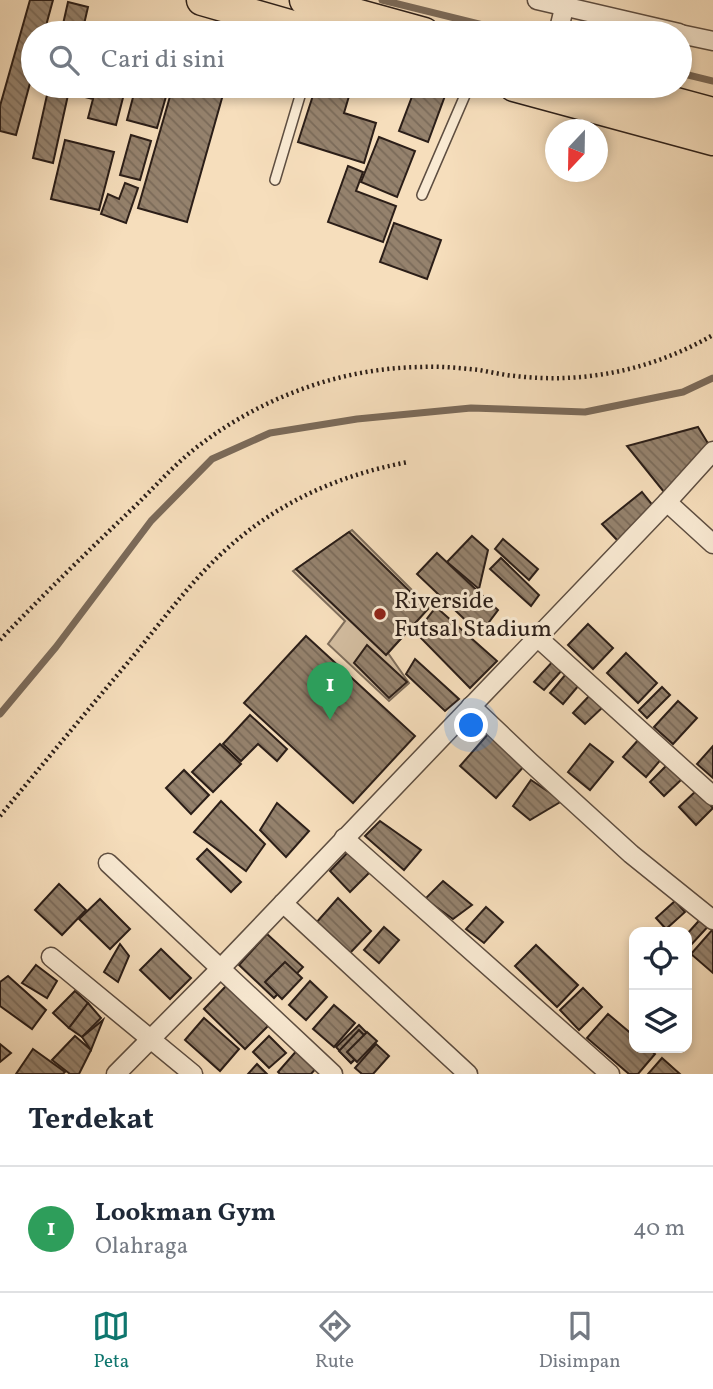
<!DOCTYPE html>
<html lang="id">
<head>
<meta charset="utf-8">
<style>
  :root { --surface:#fff; --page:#f2f2f3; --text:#1f2937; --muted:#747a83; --line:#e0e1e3; --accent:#0f766e }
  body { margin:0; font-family:Vollkorn,serif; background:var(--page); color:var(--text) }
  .controls { position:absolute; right:21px; bottom:21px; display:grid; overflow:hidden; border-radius:14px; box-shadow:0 4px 10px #0003 }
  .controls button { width:63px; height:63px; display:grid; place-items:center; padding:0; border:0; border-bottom:2px solid var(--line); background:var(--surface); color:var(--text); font:35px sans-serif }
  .compass { position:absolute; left:545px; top:119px; width:63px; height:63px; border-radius:50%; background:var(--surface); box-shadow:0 4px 10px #0003; rotate:202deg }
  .you { position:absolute; left:472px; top:726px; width:24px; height:24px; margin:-18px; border:5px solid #fff; border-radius:50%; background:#1a73e8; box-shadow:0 0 0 10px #1a73e833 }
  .badge { display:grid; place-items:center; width:46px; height:46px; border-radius:50%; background:var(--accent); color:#fff; font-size:23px; font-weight:700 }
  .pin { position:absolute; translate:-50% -58px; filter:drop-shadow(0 2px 4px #0008) }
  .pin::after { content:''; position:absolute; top:37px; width:24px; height:21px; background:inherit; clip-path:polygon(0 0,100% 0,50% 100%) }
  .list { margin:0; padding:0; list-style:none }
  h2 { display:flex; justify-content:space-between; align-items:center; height:91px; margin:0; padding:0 28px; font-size:30px }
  h2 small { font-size:23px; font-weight:400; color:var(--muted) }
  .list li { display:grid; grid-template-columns:46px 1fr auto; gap:21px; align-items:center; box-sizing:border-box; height:126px; padding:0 28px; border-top:2px solid var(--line) }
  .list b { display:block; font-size:26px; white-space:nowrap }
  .list p { margin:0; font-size:23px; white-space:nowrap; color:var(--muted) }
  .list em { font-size:23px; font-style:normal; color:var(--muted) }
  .icon { flex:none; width:38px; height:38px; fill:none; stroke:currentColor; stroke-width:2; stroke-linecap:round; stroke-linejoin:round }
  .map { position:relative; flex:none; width:713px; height:1074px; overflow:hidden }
  .search { position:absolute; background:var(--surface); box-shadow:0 4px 10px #0003; left:21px; right:21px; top:21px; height:77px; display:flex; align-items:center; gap:18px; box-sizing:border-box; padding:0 24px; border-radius:38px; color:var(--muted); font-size:26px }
  .sheet { height:217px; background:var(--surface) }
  nav { display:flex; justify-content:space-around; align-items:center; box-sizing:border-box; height:98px; border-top:2px solid var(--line); background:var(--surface); font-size:19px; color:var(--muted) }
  nav a { display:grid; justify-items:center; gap:4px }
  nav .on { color:var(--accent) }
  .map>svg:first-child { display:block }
  .pitch { fill:#d3bda0; stroke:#7f6e5c; stroke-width:2 }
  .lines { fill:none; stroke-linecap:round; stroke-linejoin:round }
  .stream { stroke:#7b6a59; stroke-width:7 }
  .building { fill:url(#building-back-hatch); stroke:#2b1e18; stroke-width:2 }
  .service-casing { stroke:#5e4e41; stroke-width:12 }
  .minor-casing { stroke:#5e4e41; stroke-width:21 }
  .trunk-casing { stroke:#2b1e18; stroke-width:33 }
  .path { stroke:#2b1e18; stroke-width:4.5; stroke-dasharray:2 3.5; stroke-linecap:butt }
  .service { stroke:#f9ead3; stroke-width:9 }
  .minor { stroke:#f9ead3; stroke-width:18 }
  .trunk { stroke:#f6debc; stroke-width:30 }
  .poi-dot { fill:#8f2418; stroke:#f9ead3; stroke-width:2.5 }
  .labels { text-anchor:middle; stroke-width:6; stroke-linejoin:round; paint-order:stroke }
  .poi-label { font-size:24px; fill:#2b1e18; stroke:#f9ead3; text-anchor:start }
</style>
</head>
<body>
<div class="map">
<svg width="713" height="1074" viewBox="0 0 713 1074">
  <defs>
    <pattern id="building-back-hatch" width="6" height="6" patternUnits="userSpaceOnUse" patternTransform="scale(1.75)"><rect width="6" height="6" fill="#95826d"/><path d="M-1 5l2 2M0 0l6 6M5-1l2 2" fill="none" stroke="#7a6a59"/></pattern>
  </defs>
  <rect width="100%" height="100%" fill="#f6debc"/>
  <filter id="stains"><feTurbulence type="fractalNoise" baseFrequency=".00286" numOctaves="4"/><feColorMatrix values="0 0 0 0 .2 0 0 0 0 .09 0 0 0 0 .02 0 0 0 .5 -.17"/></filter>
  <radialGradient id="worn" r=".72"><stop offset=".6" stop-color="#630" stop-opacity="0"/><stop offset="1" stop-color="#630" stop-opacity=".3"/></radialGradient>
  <path class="pitch" d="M352,530L429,607L388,653L409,683L389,701L328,644L345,621L293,571Z"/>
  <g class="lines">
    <g class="stream">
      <path d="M382,0L516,33"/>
      <path d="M680,73L713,81"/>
      <path d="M0,714L56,647L151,521L212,459L270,433L357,419L471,408L585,412L683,392L713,378"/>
    </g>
  </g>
  <g class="building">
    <path d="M30,0H53L44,33H33V72L16,135L0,131V106Z"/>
    <path d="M68,2L88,7L82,33H61Z"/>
    <path d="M91,23L130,33H88Z"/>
    <path d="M49,86H70L53,163L33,158Z"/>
    <path d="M75,86H126L116,125L88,118L93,99L73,94Z"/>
    <path d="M136,86H169L157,128L127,120Z"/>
    <path d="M173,86H206L224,91L187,222L138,208Z"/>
    <path d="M316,86H352L344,113L376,123L364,163L298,142Z"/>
    <path d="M416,86H427L446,93L428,142L399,131Z"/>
    <path d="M131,135L151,141L140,180L120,175Z"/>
    <path d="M379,137L415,151L397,197L361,182Z"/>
    <path d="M65,140L114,152L99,210L51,199Z"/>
    <path d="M348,166L363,172L356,191L396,206L383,242L328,222Z"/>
    <path d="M125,183L138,188L126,223L101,214L108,194L119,199Z"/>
    <path d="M394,223L441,240L427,279L380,262Z"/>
    <path d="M698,427L712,450L664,492L627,446Z"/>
    <path d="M642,492L654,507L618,541L602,524Z"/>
    <path d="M349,532L428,609L386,655L296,569Z"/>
    <path d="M472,536L488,550L479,589L447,562Z"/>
    <path d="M503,539L538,569L529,580L495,549Z"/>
    <path d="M437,553L498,610L480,634L417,574Z"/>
    <path d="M501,558L539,595L531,606L490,569Z"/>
    <path d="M436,607L497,661L470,688L416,633Z"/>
    <path d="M588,624L613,648L593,669L568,645Z"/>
    <path d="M306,636L415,736L353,803L244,703Z"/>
    <path d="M367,645L407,682L389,698L354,663Z"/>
    <path d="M626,653L657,683L638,703L607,673Z"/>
    <path d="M415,659L459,699L445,711L406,674Z"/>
    <path d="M553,661L563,669L544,690L534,682Z"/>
    <path d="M566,674L579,685L563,704L550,693Z"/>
    <path d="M662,687L670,695L647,718L639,710Z"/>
    <path d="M591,694L604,706L585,724L573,713Z"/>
    <path d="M678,701L697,718L673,744L654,727Z"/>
    <path d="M250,715L287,749L277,761L258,744L241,761L223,744Z"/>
    <path d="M489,733L525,765L496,798L460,766Z"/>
    <path d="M640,738L663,757L646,777L623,757Z"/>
    <path d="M220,744L241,764L213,792L192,772Z"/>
    <path d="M590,744L613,762L590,790L568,772Z"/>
    <path d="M713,746V778L697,764Z"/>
    <path d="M667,765L682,779L664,796L650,782Z"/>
    <path d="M184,770L209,795L191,814L166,788Z"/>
    <path d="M531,780L562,801L530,820L513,806Z"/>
    <path d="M697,790L713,808L696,825L679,807Z"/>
    <path d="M221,801L265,844L246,871L194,832Z"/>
    <path d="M277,803L309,831L286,857L260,830Z"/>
    <path d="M380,821L421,850L404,870L365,836Z"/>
    <path d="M207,849L241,882L231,892L197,859Z"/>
    <path d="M350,850L372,870L350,892L330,871Z"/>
    <path d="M443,881L472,905L453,919L425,899Z"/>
    <path d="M59,884L86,910L62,935L35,910Z"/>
    <path d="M338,898L371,931L349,954L316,923Z"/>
    <path d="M100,899L130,929L110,949L79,919Z"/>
    <path d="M675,901L685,912L666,929L656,918Z"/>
    <path d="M486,907L503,922L484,943L466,929Z"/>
    <path d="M705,914L713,921L690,946L687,943V934Z"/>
    <path d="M384,927L399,940L379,963L364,950Z"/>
    <path d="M713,929V973L691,954Z"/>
    <path d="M267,934L303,967L274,998L239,965Z"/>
    <path d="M120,944L129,956L118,982L104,972Z"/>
    <path d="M536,945L578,985L557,1007L515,966Z"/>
    <path d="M161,949L191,978L170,999L140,970Z"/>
    <path d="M285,962L302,978L282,999L265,982Z"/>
    <path d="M36,965L57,981L47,998L22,983Z"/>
    <path d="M8,976L46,1010L32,1029L0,1006V982Z"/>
    <path d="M310,981L327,997L306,1020L289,1005Z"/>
    <path d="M227,985L269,1025L245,1049L204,1009Z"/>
    <path d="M583,988L602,1007L579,1030L560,1010Z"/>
    <path d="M75,991L88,1003L69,1028L53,1013Z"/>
    <path d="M88,1003L101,1018L82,1037L69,1028Z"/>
    <path d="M334,1005L355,1023L334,1047L313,1029Z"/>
    <path d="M608,1014L634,1036V1048H648L655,1054L638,1074H629L587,1038Z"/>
    <path d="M204,1018L239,1049L220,1071L185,1040Z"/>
    <path d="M103,1020L91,1050L82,1037Z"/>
    <path d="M359,1025L375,1041L351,1063L336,1047Z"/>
    <path d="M359,1030L371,1042L351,1063L339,1051Z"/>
    <path d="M367,1032L377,1041L357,1062L347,1052Z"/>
    <path d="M75,1036L91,1050L79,1074H70L52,1060Z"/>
    <path d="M269,1036L286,1053L269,1068L253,1052Z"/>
    <path d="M0,1044L11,1053L0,1062Z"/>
    <path d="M376,1044L389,1056L373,1074H362L355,1068Z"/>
    <path d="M299,1048L318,1066L311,1074H280L278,1072Z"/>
    <path d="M33,1049L65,1072L63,1074H16Z"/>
    <path d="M662,1058L680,1074H648Z"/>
    <path d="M257,1064L267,1074H248Z"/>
  </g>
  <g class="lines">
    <defs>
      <g id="service">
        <path d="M275,180L303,86"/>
        <path d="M422,195L469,86"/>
      </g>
      <g id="minor">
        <path d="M537,0L679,33"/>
        <path d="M558,33L566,0"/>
        <path d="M680,34L713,41"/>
        <path d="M667,502L713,544"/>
        <path d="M537,637L713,796"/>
        <path d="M471,706L530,762L631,854L713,920"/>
        <path d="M344,838L610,1074"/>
        <path d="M108,863L333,1074"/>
        <path d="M283,903L468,1074"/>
        <path d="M51,957L193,1074"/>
        <path d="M116,1074L220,969L667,502L713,451"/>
      </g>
      <g id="trunk">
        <path d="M202,0L317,33"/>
        <path d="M305,0L424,33"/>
        <path d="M514,86L713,140"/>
        <path d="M613,86L713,113"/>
      </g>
    </defs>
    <use href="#service" class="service-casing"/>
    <use href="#minor" class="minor-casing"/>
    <use href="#trunk" class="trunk-casing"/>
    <g class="path">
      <path d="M0,640C43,595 87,552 131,510C152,490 170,469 192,451C257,399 338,368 421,367C440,366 460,368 479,370C491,372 503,375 515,376C585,384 652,370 713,335"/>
      <path d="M0,816C43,764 86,712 130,660C159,625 187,586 220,555C274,504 335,476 408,462"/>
    </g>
    <use href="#service" class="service"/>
    <use href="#minor" class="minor"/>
    <use href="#trunk" class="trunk"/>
  </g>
  <circle class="poi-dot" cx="380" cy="614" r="7"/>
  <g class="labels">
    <g class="poi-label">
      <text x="394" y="608">Riverside<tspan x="394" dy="28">Futsal Stadium</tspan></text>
    </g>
  </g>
  <rect width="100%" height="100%" filter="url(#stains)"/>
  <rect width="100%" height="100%" fill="url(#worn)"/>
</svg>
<div class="controls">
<button><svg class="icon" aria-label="locate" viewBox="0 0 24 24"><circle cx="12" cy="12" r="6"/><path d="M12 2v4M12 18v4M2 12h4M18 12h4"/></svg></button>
<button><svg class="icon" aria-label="layers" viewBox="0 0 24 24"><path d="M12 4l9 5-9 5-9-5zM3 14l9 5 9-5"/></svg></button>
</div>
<svg class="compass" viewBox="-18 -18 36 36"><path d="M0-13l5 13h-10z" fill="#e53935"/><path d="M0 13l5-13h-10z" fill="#747a83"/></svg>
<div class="you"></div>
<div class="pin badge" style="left:330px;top:720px;background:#2e9e5b">1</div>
<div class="search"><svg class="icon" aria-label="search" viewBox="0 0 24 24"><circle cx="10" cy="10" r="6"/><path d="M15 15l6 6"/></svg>Cari di sini</div>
</div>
<section class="sheet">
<h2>Terdekat<small></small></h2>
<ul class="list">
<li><span class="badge" style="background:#2e9e5b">1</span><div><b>Lookman Gym</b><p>Olahraga</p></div><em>40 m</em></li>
</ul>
</section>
<nav>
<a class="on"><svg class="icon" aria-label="map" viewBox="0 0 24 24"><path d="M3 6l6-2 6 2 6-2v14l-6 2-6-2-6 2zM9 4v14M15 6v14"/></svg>Peta</a>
<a><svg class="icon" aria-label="directions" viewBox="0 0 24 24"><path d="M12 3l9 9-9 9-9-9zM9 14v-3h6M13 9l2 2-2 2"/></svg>Rute</a>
<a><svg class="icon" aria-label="saved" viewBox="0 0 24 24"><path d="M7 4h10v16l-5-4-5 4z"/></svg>Disimpan</a>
</nav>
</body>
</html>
